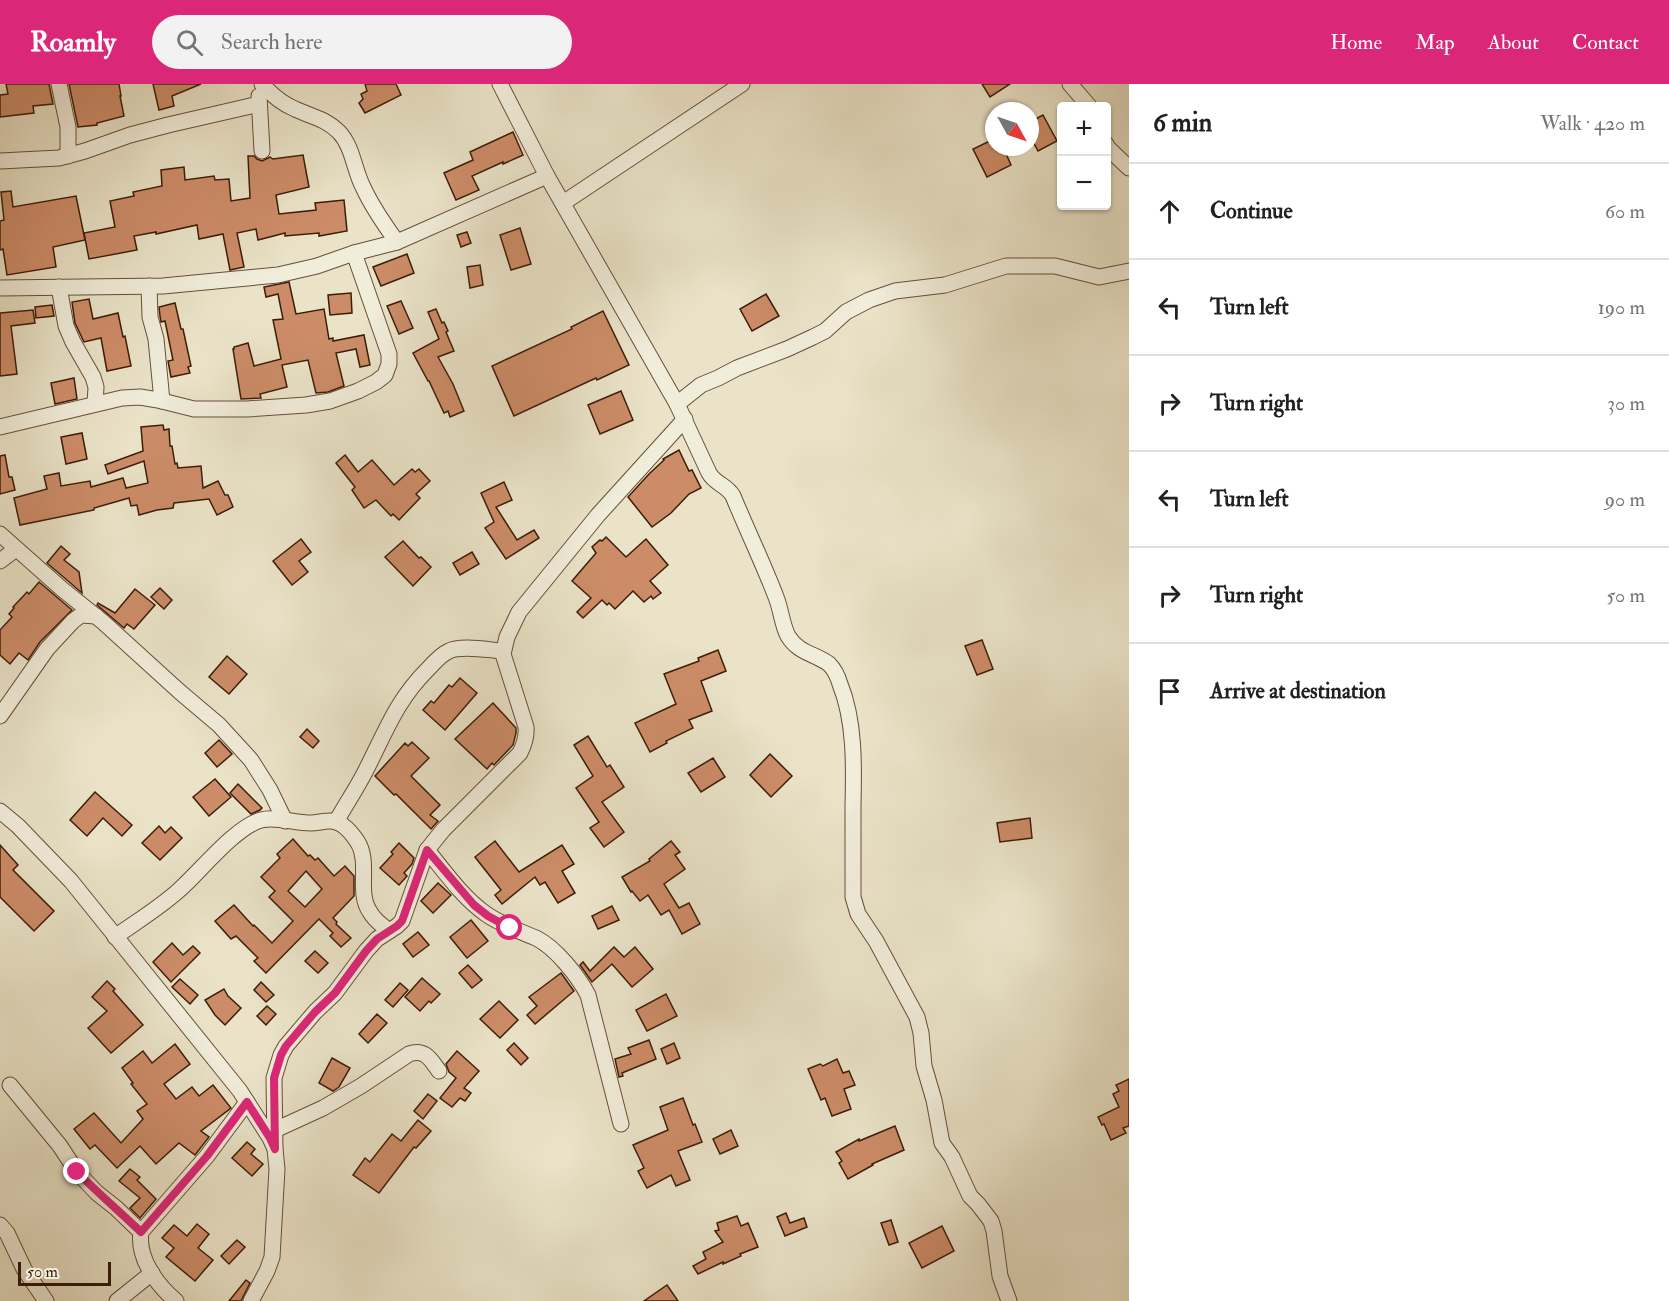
<!DOCTYPE html>
<html lang="en">
<head>
<meta charset="utf-8">
<style>
  :root { --surface:#fff; --page:#f2f2f2; --text:#202124; --muted:#757577; --line:#e0e0e0; --accent:#db2777 }
  body { margin:0; font-family:"IM FELL Double Pica",serif; background:var(--page); color:var(--text) }
  .controls { position:absolute; right:18px; top:18px; display:grid; overflow:hidden; border-radius:6px; box-shadow:0 2px 4px #0004 }
  .controls button { width:54px; height:54px; display:grid; place-items:center; padding:0; border:0; border-bottom:2px solid var(--line); background:var(--surface); color:var(--text); font:30px sans-serif }
  .compass { position:absolute; left:985px; top:18px; width:54px; height:54px; border-radius:50%; background:var(--surface); box-shadow:0 2px 4px #0004; rotate:130deg }
  .scale { position:absolute; left:18px; bottom:15px; width:93px; box-sizing:border-box; padding-left:6px; border:3px solid #3c1d07; border-top:0; font-size:16px; line-height:21px; white-space:nowrap; color:#3c1d07; -webkit-text-stroke:4px #f1eddb; paint-order:stroke }
  .stop { position:absolute; width:18px; height:18px; margin:-14px; border:4px solid #db2777; border-radius:50%; background:#fff }
  .stop.end { background:#db2777; border-color:#fff; box-shadow:0 2px 6px #0008 }
  .list { margin:0; padding:0; list-style:none }
  h2 { display:flex; justify-content:space-between; align-items:center; height:78px; margin:0; padding:0 24px; font-size:26px }
  h2 small { font-size:20px; font-weight:400; color:var(--muted) }
  .list li { display:grid; grid-template-columns:39px 1fr auto; gap:18px; align-items:center; box-sizing:border-box; height:96px; padding:0 24px; border-top:2px solid var(--line) }
  .list b { display:block; font-size:22px; white-space:nowrap }
  .list em { font-size:20px; font-style:normal; color:var(--muted) }
  .icon { flex:none; width:33px; height:33px; fill:none; stroke:currentColor; stroke-width:2; stroke-linecap:round; stroke-linejoin:round }
  .map { position:relative; flex:none; width:1129px; height:1217px; overflow:hidden }
  header { display:flex; align-items:center; gap:36px; box-sizing:border-box; height:84px; padding:0 30px; background:var(--accent); color:#fff }
  header strong { font-size:28px }
  nav { display:flex; gap:33px; margin-inline-start:auto; font-size:21px }
  .search { width:420px; height:54px; background:var(--page); display:flex; align-items:center; gap:15px; box-sizing:border-box; padding:0 21px; border-radius:33px; color:var(--muted); font-size:22px }
  main { display:flex }
  aside { flex:1; background:var(--surface) }
  .map>svg:first-child { display:block }
  .building { fill:#cc8c68; stroke:#3c1d07; stroke-width:1.5; fill-rule:evenodd }
  .lines { fill:none; stroke-linecap:round; stroke-linejoin:round }
  .street-casing { stroke:#684e37; stroke-width:17 }
  .street { stroke:#f1eddb; stroke-width:15 }
  .route { stroke:#db2777; stroke-width:8 }
</style>
</head>
<body>
<header>
<strong>Roamly</strong>
<div class="search"><svg class="icon" aria-label="search" viewBox="0 0 24 24"><circle cx="10" cy="10" r="6"/><path d="M15 15l6 6"/></svg>Search here</div>
<nav><a>Home</a><a>Map</a><a>About</a><a>Contact</a></nav>
</header>
<main>
<div class="map">
<svg width="1129" height="1217" viewBox="0 0 1129 1217">
  <rect width="100%" height="100%" fill="#eae3c8"/>
  <filter id="stains"><feTurbulence type="fractalNoise" baseFrequency=".00333" numOctaves="4"/><feColorMatrix values="0 0 0 0 .2 0 0 0 0 .09 0 0 0 0 .02 0 0 0 .5 -.17"/></filter>
  <radialGradient id="worn" r=".72"><stop offset=".6" stop-color="#630" stop-opacity="0"/><stop offset="1" stop-color="#630" stop-opacity=".3"/></radialGradient>
  <g class="building">
    <path d="M6,0H49L53,20L33,22L34,29L0,33V11L8,10Z"/>
    <path d="M69,0H119L121,12H120L124,32L97,39V41L78,43Z"/>
    <path d="M153,0H201L172,12L174,22L159,26Z"/>
    <path d="M365,0H396L401,11L365,29L359,19L363,15L361,10L367,7Z"/>
    <path d="M982,0H1010L990,13Z"/>
    <path d="M1043,31L1057,57L1038,67L1030,52V38Z"/>
    <path d="M513,48L523,71L503,80V78L472,92L479,106L456,116L444,89L473,76L470,68Z"/>
    <path d="M994,55V63H1003L1011,81L987,93L973,65Z"/>
    <path d="M303,71L309,103L276,111L279,130L316,126L315,119L344,116L347,147L319,152V149L285,152V149L258,156L256,145L237,149L244,183L230,186L223,150L199,155L197,141L156,150V148L134,152L137,166L89,175L84,149L115,143L110,117L134,112L133,108L162,102L161,86L184,83L185,96L214,92L215,96L229,95L231,117L250,114L248,72H254L257,75L262,77L270,73L273,75Z"/>
    <path d="M11,107L13,123L76,112L85,156L53,163L56,183L7,191L3,165L0,166V137L4,136L1,108Z"/>
    <path d="M520,144L531,180L511,186L500,151Z"/>
    <path d="M467,148L471,159L461,163L457,151Z"/>
    <path d="M407,170L414,189L381,202L373,183Z"/>
    <path d="M480,181L483,201L470,204L467,183Z"/>
    <path d="M289,198L296,230L324,225L329,255L333,254V257L364,251L370,281L360,283L356,265L336,269L344,302L328,308L316,309L308,276L282,281L287,303L260,310L261,314L241,315L233,265H234V263L248,259L254,282L281,275L273,236L283,235L278,210L266,213L264,203Z"/>
    <path d="M351,209L352,229L330,231L328,211Z"/>
    <path d="M766,210L779,232L752,247L740,225Z"/>
    <path d="M89,215L93,235L118,229L123,253L125,252L131,282L107,287L101,254L84,258L75,239L72,218Z"/>
    <path d="M401,217L413,244L399,250L387,222Z"/>
    <path d="M175,219L181,245H183L191,282L188,283L190,289L171,293L168,277L173,276L165,237L161,238L160,232L159,223Z"/>
    <path d="M52,221L54,232L36,234L35,223Z"/>
    <path d="M436,225L442,239L444,238L448,247L446,248L454,267L438,273L453,300L464,327L450,333L448,327L444,329L429,297H428L413,269L439,255L428,228Z"/>
    <path d="M33,226L35,239L11,242L17,290L0,292V229Z"/>
    <path d="M603,227L629,281L597,296L596,294L514,332L492,282L572,245L571,243Z"/>
    <path d="M74,294L77,315L55,320L51,299Z"/>
    <path d="M621,307L633,336L600,350L588,321Z"/>
    <path d="M163,341L164,346L169,345L170,362H172L175,380L177,379L178,384L201,382L203,404L218,397L225,411H228L233,423L217,431L209,415L174,419L173,424L157,426L139,431L137,421L131,422L129,414L94,424V426L20,441L14,414L47,405L44,392L59,389L61,402L90,397L91,403L123,394L126,404L148,399L144,377L108,390L105,381L143,367L141,343Z"/>
    <path d="M82,349L87,375L66,380L61,353Z"/>
    <path d="M679,366L689,387L692,386L701,404L689,410L671,429L652,443L628,413L649,390L664,376L663,375Z"/>
    <path d="M5,371L9,393H12L15,406L0,410V372Z"/>
    <path d="M345,371L358,388L372,376L394,401L412,385L415,388L419,385L430,397L416,410L420,414L399,436L393,430L391,432L376,416L364,424L352,406L355,403L336,379Z"/>
    <path d="M504,398L512,416L496,423L517,456L534,446L539,454L506,475L485,444L494,438L481,409Z"/>
    <path d="M606,453L626,473L646,455L668,481L650,497L661,509L653,515L651,512L644,518L633,507L615,525L609,519L607,521L602,516L583,534L577,528L591,514L572,497L596,469L592,463L600,456L602,457Z"/>
    <path d="M301,455L311,468L299,477L308,488L292,501L273,477Z"/>
    <path d="M403,457L419,474L421,473L431,483L413,502L385,473Z"/>
    <path d="M61,462L70,470L64,476L79,488L82,509L47,479Z"/>
    <path d="M472,468L479,480L460,491L453,479Z"/>
    <path d="M39,498L72,526L40,558L28,576L19,569L10,580L0,571V546L12,533L9,530L14,524L13,523L27,508L29,510Z"/>
    <path d="M160,504L172,516L164,525L151,513Z"/>
    <path d="M135,505L155,521L134,545L127,540L124,544L97,521L98,519L115,529Z"/>
    <path d="M982,556L993,585L977,591L965,562Z"/>
    <path d="M718,566L726,587L701,597L712,627L689,636L693,644L666,657L667,659L650,668L635,639L676,620L664,590L699,577L698,574Z"/>
    <path d="M227,572L247,590L229,610L209,593Z"/>
    <path d="M460,594L477,609L445,646L423,626L431,617L434,619L449,601L452,603Z"/>
    <path d="M493,619L516,644V649L513,661L494,681L492,679L487,685L455,655Z"/>
    <path d="M307,645L319,657L313,664L300,653Z"/>
    <path d="M588,652L607,683L610,681L624,703L602,718L624,748L604,763L590,744L599,738L576,704L593,692L574,661Z"/>
    <path d="M219,656L232,670L217,683L205,669Z"/>
    <path d="M412,658L429,674L411,692L440,721L430,731L438,737L431,745L396,710L394,711L375,692L405,659L408,662Z"/>
    <path d="M770,670L792,692L771,713L750,691Z"/>
    <path d="M713,674L725,693L701,708L688,689Z"/>
    <path d="M215,695L231,713L209,732L193,713Z"/>
    <path d="M238,700L262,724L260,726L251,730L230,709Z"/>
    <path d="M95,708L132,741L122,752L103,734L87,752L70,736Z"/>
    <path d="M1030,734L1032,754L1000,758L997,739Z"/>
    <path d="M159,742L165,749L171,743L182,754L160,776L142,759Z"/>
    <path d="M293,755L308,772L310,771L315,776L318,774L334,792L345,782L354,792V812L333,834L337,838L336,840L351,854L341,863L330,852L333,849L319,835L266,889L254,877L258,874L236,852L231,855L215,837L234,821L253,842L254,841L272,859L293,837L269,813L275,807L261,793L280,774L277,770ZM306,787L322,805L305,823L288,807Z"/>
    <path d="M495,757L519,788L562,761L574,780L562,787L575,809L558,819L545,798L540,801L535,793L502,820L495,811L501,806L475,773Z"/>
    <path d="M671,757L680,768L675,771L685,785L664,800L679,824L689,819L700,840L682,850L669,826L661,831L648,811L640,817L632,807L631,808L622,793L650,777L649,775Z"/>
    <path d="M399,759L414,774L412,780L404,789L407,792L399,801L380,784L393,770L391,768Z"/>
    <path d="M0,761L18,781L13,786L54,827L34,847L0,813Z"/>
    <path d="M438,799L451,811L433,829L421,817Z"/>
    <path d="M612,822L619,836L598,845L592,832Z"/>
    <path d="M471,836L488,857L467,874L450,853Z"/>
    <path d="M418,848L429,861L413,873L403,860Z"/>
    <path d="M172,859L183,871L193,862L200,869L171,898L153,878Z"/>
    <path d="M614,863L624,873L635,863L653,885L632,903L612,880L592,898L580,881L583,878L590,887Z"/>
    <path d="M315,867L328,879L318,889L305,877Z"/>
    <path d="M468,881L482,896L472,904L459,889Z"/>
    <path d="M561,889L574,907L535,940L527,931L537,922L529,913Z"/>
    <path d="M422,894L440,910L431,919L429,917L420,927L405,913Z"/>
    <path d="M180,895L198,911L190,920L172,903Z"/>
    <path d="M107,897L115,905L113,907L143,941L111,969L88,944L107,927L92,913Z"/>
    <path d="M261,898L274,911L266,918L254,906Z"/>
    <path d="M400,899L408,906L393,923L385,916Z"/>
    <path d="M224,905L228,912L241,924L225,941L215,931L205,916Z"/>
    <path d="M666,910L677,932L647,947L636,926Z"/>
    <path d="M499,917L518,936L500,954L480,935Z"/>
    <path d="M267,922L276,930L266,941L257,932Z"/>
    <path d="M377,930L387,939L368,959L359,950Z"/>
    <path d="M649,956L656,975L622,989L623,992L619,993L615,975L631,970L628,964Z"/>
    <path d="M514,959L528,974L521,981L507,966Z"/>
    <path d="M674,959L680,974L667,980L661,965Z"/>
    <path d="M175,960L190,980L164,1000L176,1015L192,1003L199,1012L213,1001L231,1024L201,1047L209,1053L195,1071L179,1059L156,1080L140,1062L117,1084L95,1061L90,1065L74,1045L94,1029L121,1059L143,1035L137,1027L147,1020L131,1000L133,999L122,984L143,967L152,979Z"/>
    <path d="M457,967L479,987L464,1004L471,1009L465,1017L460,1014L452,1023L440,1014L456,994L449,988L446,980Z"/>
    <path d="M332,974L350,984L339,1003L333,1007L319,999Z"/>
    <path d="M837,975L843,989L849,987L855,1001L844,1005L851,1025L832,1032L825,1014L821,1016L808,985L820,980L823,982Z"/>
    <path d="M1129,995V1042L1123,1044L1126,1049L1111,1056L1104,1040L1102,1041L1098,1033L1119,1023L1113,1010L1119,1007L1116,1001Z"/>
    <path d="M428,1010L437,1017L423,1035L414,1027Z"/>
    <path d="M683,1014L693,1041L695,1040L702,1058L678,1067L690,1096L676,1102L671,1091L647,1104L638,1087L644,1084L633,1061L668,1046L660,1023Z"/>
    <path d="M418,1036L431,1047L416,1064L414,1063L379,1109L353,1091L365,1074L370,1078L392,1050L401,1057Z"/>
    <path d="M895,1042L904,1066L872,1080L873,1081L848,1095L839,1079L842,1077L836,1068L859,1055V1057Z"/>
    <path d="M731,1046L738,1062L720,1070L713,1055Z"/>
    <path d="M247,1058L255,1065L251,1070L263,1080L252,1092L232,1074Z"/>
    <path d="M130,1085L140,1093L137,1096L156,1115L140,1134L130,1124L140,1114L119,1097Z"/>
    <path d="M786,1129L790,1139L804,1134L807,1143L785,1152L777,1133Z"/>
    <path d="M737,1132L741,1142L748,1139L758,1163L740,1170L741,1172L723,1180V1178L698,1190L693,1182L706,1175L703,1168L723,1158L715,1147L719,1146L717,1139Z"/>
    <path d="M891,1136L898,1158L889,1161L881,1139Z"/>
    <path d="M197,1140L209,1150L198,1164L213,1176L195,1197L166,1173L174,1164L162,1154L174,1141L187,1152Z"/>
    <path d="M942,1142L954,1167L922,1184L909,1159Z"/>
    <path d="M237,1156L245,1163L229,1180L221,1172Z"/>
    <path d="M246,1196L250,1199L241,1217H229Z"/>
    <path d="M667,1201L678,1217H644Z"/>
  </g>
  <g class="lines">
    <defs>
      <g id="street">
        <path d="M59,0L68,43V72"/>
        <path d="M262,0C270,9 283,20 295,25C312,33 325,34 339,48C353,63 354,86 363,103C372,123 384,140 397,158"/>
        <path d="M500,0L547,92L677,320L709,389C715,400 727,401 733,412C747,446 763,479 776,513C781,525 782,541 788,552C798,569 816,570 829,580C834,585 838,593 840,600C855,637 854,682 853,722C853,752 853,782 853,813L858,830L876,857L917,933L921,949L924,982L934,1016L942,1059L952,1073L970,1112L978,1120L991,1137L994,1147L1000,1192L1009,1217"/>
        <path d="M1070,0L1089,22"/>
        <path d="M259,12L262,67"/>
        <path d="M1106,60L1108,64L1129,84"/>
        <path d="M0,77L59,74L85,67L130,51L168,41L259,20"/>
        <path d="M563,119L742,0"/>
        <path d="M149,202L150,233L156,255L162,317"/>
        <path d="M59,203L66,242L73,258L93,293L96,303L95,320"/>
        <path d="M0,204L163,202L278,191L317,182L354,169L397,158L547,92"/>
        <path d="M677,320L701,301L718,294L737,284L787,265L813,253L825,247L846,228L869,216L895,207L945,201L1006,182H1055L1099,193L1129,187"/>
        <path d="M0,343L122,314L140,313L158,316L194,325H247L306,321L330,317L358,307L376,298L385,291L389,280V270L354,169"/>
        <path d="M0,450L62,505L103,538L180,608L219,641L251,676L270,706L285,737"/>
        <path d="M0,477L16,465"/>
        <path d="M0,632L47,565L73,537L81,531L96,532"/>
        <path d="M0,727L18,742L71,797L240,1007L270,1054L275,1065L277,1085L272,1173L267,1187L251,1217"/>
        <path d="M336,738C346,720 357,704 366,686C386,647 396,617 428,585C434,579 440,571 449,567C461,561 488,566 503,567"/>
        <path d="M427,766C445,788 463,814 486,830C502,841 519,847 536,854C556,864 578,892 588,911L621,1040"/>
        <path d="M115,853C136,838 159,824 178,807C200,788 235,743 261,736C276,732 294,739 311,739C317,739 323,737 329,737C341,736 351,748 357,757C371,778 356,808 370,828C374,836 383,842 389,847"/>
        <path d="M10,1001L60,1062L77,1088L97,1109L116,1124L141,1148"/>
        <path d="M275,1046L323,1024L361,1002L409,970C425,964 431,976 439,987"/>
        <path d="M275,1065L274,994L281,971L286,962L315,928L335,909L366,867L377,855L397,842L402,837L427,766L443,746L520,669C524,661 527,653 526,643L503,570L507,553L519,528L598,431L685,335"/>
        <path d="M0,1141L7,1149L24,1185L46,1217"/>
        <path d="M117,1217L152,1189"/>
        <path d="M176,1217C157,1201 137,1174 141,1148L207,1072L247,1018"/>
      </g>
    </defs>
    <use href="#street" class="street-casing"/>
    <use href="#street" class="street"/>
  </g>
  <g class="lines">
    <path class="route" d="M77,1088C98,1109 120,1128 141,1148L207,1072L247,1018L270,1054L275,1065L274,994L281,971L286,962L315,928L335,909L366,867L377,855L397,842L402,837L427,766L474,821L488,832L510,844"/>
  </g>
  <rect width="100%" height="100%" filter="url(#stains)"/>
  <rect width="100%" height="100%" fill="url(#worn)"/>
</svg>
<div class="controls">
<button>+</button>
<button>−</button>
</div>
<svg class="compass" viewBox="-18 -18 36 36"><path d="M0-13l5 13h-10z" fill="#e53935"/><path d="M0 13l5-13h-10z" fill="#757577"/></svg>
<div class="scale">50 m</div>
<div class="stop" style="left:510px;top:844px"></div>
<div class="stop end" style="left:77px;top:1088px"></div>
</div>
<aside>
<h2>6 min<small>Walk · 420 m</small></h2>
<ul class="list">
<li><svg class="icon" aria-label="ahead" viewBox="0 0 24 24"><path d="M12 20V5M6 11l6-6 6 6"/></svg><div><b>Continue</b></div><em>60 m</em></li>
<li><svg class="icon" aria-label="left" viewBox="0 0 24 24"><path d="M17 20v-9H6M10 6l-5 5 5 5"/></svg><div><b>Turn left</b></div><em>190 m</em></li>
<li><svg class="icon" aria-label="right" viewBox="0 0 24 24"><path d="M7 20v-9h11M14 6l5 5-5 5"/></svg><div><b>Turn right</b></div><em>30 m</em></li>
<li><svg class="icon" aria-label="left" viewBox="0 0 24 24"><path d="M17 20v-9H6M10 6l-5 5 5 5"/></svg><div><b>Turn left</b></div><em>90 m</em></li>
<li><svg class="icon" aria-label="right" viewBox="0 0 24 24"><path d="M7 20v-9h11M14 6l5 5-5 5"/></svg><div><b>Turn right</b></div><em>50 m</em></li>
<li><svg class="icon" aria-label="arrive" viewBox="0 0 24 24"><path d="M6 21V4h12l-3 4 3 4H6"/></svg><div><b>Arrive at destination</b></div></li>
</ul>
</aside>
</main>
</body>
</html>
